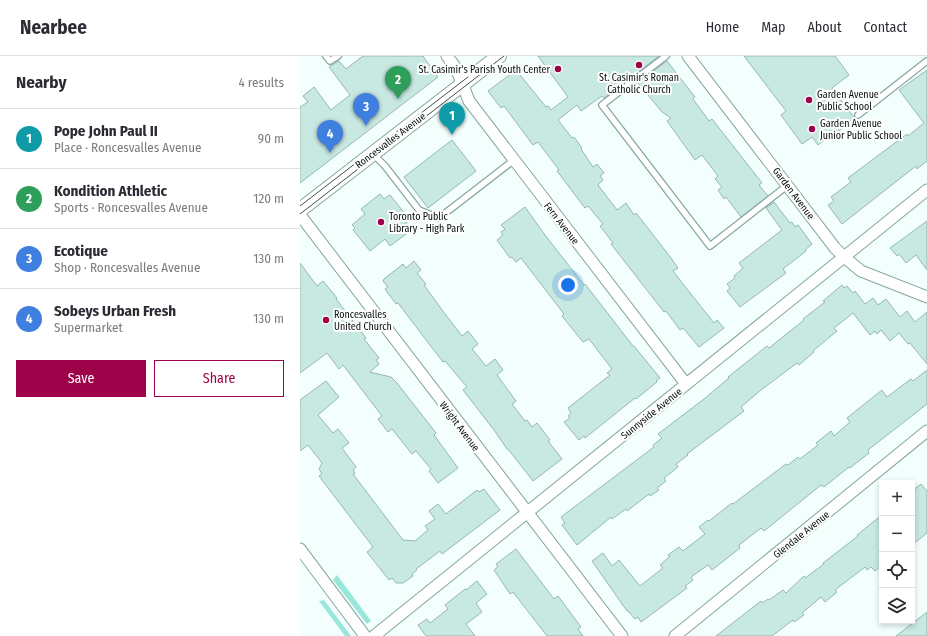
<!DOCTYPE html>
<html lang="en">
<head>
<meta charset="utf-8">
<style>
  :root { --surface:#fff; --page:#f2f2f3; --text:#2b2b33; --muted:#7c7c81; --line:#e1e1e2; --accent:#9e0349 }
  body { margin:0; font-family:"Fira Sans Condensed",sans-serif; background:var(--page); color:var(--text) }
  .controls { position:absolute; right:12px; bottom:12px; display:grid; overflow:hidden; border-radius:0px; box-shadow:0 2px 6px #0003 }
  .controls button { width:36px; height:36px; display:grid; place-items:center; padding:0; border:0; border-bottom:1px solid var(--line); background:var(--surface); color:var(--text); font:20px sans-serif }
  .you { position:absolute; left:268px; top:229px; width:14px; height:14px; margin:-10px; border:3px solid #fff; border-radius:50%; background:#1a73e8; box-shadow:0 0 0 6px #1a73e833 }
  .badge { display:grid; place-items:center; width:26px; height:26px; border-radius:50%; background:var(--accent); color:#fff; font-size:13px; font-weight:700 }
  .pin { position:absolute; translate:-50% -33px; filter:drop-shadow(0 1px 2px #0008) }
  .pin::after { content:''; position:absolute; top:21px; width:14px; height:12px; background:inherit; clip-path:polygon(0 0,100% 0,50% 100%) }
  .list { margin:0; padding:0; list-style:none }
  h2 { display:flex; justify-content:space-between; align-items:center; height:52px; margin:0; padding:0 16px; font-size:17px }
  h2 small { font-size:13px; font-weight:400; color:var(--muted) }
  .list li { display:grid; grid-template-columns:26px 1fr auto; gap:12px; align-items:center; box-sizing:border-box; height:60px; padding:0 16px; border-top:1px solid var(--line) }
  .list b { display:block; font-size:15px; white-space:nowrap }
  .list p { margin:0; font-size:13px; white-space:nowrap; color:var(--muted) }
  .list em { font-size:13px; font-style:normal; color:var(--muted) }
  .actions { display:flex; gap:8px; padding:12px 16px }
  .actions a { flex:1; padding:9px 0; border:1px solid var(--accent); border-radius:0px; text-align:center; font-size:14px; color:var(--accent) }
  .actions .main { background:var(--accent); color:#fff }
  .icon { flex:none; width:22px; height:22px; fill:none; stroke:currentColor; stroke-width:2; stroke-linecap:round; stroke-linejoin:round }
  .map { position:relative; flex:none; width:627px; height:580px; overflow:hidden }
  header { display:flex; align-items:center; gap:24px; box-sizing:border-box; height:56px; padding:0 20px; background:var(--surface); border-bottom:1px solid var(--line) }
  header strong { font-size:19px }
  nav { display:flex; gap:22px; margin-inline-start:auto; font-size:14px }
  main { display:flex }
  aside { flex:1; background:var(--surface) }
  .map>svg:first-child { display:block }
  .green { fill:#99e6da }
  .building { fill:#c8e8e2; stroke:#98b7b2 }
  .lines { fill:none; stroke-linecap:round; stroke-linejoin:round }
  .service-casing { stroke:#87a6a1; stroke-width:8 }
  .minor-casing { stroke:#87a6a1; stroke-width:13 }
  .tertiary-casing { stroke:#87a6a1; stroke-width:16 }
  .service { stroke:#fff; stroke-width:5.5 }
  .minor { stroke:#fff; stroke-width:11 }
  .tertiary { stroke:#fff; stroke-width:14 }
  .tram { stroke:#444f4d; stroke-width:1 }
  .poi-dot { fill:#9e0349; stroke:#fff; stroke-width:1.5 }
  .labels { text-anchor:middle; stroke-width:4; stroke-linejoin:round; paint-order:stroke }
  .poi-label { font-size:10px; fill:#050f0d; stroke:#fff; text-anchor:start }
  .street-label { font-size:10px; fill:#050f0d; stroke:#fff }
</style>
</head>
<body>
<header>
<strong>Nearbee</strong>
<nav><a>Home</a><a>Map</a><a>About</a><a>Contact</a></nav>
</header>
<main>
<aside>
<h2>Nearby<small>4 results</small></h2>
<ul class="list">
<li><span class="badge" style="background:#0f9aa8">1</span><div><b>Pope John Paul II</b><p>Place · Roncesvalles Avenue</p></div><em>90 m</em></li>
<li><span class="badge" style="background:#2e9e5b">2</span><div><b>Kondition Athletic</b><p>Sports · Roncesvalles Avenue</p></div><em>120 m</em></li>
<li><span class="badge" style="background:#3f7fe0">3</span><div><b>Ecotique</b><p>Shop · Roncesvalles Avenue</p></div><em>130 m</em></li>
<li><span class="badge" style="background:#3f7fe0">4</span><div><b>Sobeys Urban Fresh</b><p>Supermarket</p></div><em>130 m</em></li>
</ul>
<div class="actions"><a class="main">Save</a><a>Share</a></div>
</aside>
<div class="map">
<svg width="627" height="580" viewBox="0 0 627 580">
  <rect width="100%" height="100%" fill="#f2fffc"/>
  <g class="green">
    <path d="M37,519L71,565L67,568L33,524Z"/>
    <path d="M24,544L51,580H45L19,545Z"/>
  </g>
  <g class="building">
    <path d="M63,0H123L138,21L0,127V51L8,46L3,40L14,31L31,54L50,39L29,11L39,5L46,13Z"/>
    <path d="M238,0H359L304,42L302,40L281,55L277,49L258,64L272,82L274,81L282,92L281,93L293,111L297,108L304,117L300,120L303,124L298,129L317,154L326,147L334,159L336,157L371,202L378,212L373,215L383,228L414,267L417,264L424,272L399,291L383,272L380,274L366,255L364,256L311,188L313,187L300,170L303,168L288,150L285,152L257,115L259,114L238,86L233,89L204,50L201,52L188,35L216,14L246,51L248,50L251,54L268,41Z"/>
    <path d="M444,0H535L549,19L532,32L555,63L528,83L527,82L518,89L512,81L502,88L481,59L486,55Z"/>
    <path d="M367,5L395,41L393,43L409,65L412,63L462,127L459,129L468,140L441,161L426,141L424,143L418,134L422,131L415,123L418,120L402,99L395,104L367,65L371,62L362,56L338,27Z"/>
    <path d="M627,14V105L617,113L616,110L542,168L528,149L534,145L531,141L551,126L548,122L607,78L608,80L624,67L599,34Z"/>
    <path d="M152,84L176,115L128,152L104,121Z"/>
    <path d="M80,138L84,143L90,139L110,164L104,169L109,176L90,190L85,183L70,195L53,174L55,172L52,169L65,158L61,153Z"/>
    <path d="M474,146L490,167L492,166L495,171L498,169L512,188L505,194L506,195L483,213L486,217L440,251L427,235L430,232L427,228L435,222L434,220L443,212L439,207L482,174L466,152Z"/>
    <path d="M225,151L245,179L284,229L285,228L333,290H334L360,322L356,325L357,326L336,343L335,342L285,382L284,380L279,384L264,366L270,362L268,360L271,357L268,352L310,319L307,317L312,313L289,283L283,286L262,260L264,258L221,202L216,206L212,201L210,202L197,184L203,179L201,176L205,173L201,169Z"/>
    <path d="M627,165V214L616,199L606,207L599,198L597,200L590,192Z"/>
    <path d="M114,205L121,214L117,217L126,228L124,229L145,258L162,280L168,275L178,288L172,293L186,310L195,303L203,314L197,319L216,345L212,348L225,365L227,364L232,371L237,367L250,384L248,385L262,403L233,425L208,393H207L194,374L163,334L167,331L145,305L143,306L98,247L96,248L85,233L88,231L83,225L84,223L103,208L106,212Z"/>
    <path d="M0,207L17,230L23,225L37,242L36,243L66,282L64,283L79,302L76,304L79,308L70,316L91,321L97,327L136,377L134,379L158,412L138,427L129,415L131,413L116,395L112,398L92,373L88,376L78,363L82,360L43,309L39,313L27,297L0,317Z"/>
    <path d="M542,229L544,232L547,230L553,237L555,235L565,248L573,242L578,249L586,243L600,261L607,255L615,266L627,256V308L610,287L608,288L599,277L590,285L581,274L577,278L575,275L570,279L553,257L534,272L537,275L513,295L514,296L499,309L497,307L461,334L441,351L444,355L387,398L388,399L376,408L378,411L364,422L366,425L357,432L359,434L350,440L349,438L327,455L326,453L312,463L311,461L277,489L262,469L265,467L261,461L354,391L353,389L362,382L358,378L404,343L429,322L428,321L467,290L469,292L504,264L503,263L525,246L523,245Z"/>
    <path d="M627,314V348L568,394L569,397L550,412L549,411L524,431L521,429L464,475L461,472L439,489L440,492L412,514L408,509L391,521L393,524L385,530L387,532L341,566L338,561L335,563L328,555H327L292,505L303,497L312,510L319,504L340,530L363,512L360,509L368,502L370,500L368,499L379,491L383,495L405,478L399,471L408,464L409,465L432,447L433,448L486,408L488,409L498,401L500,403L518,389L516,387L531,375L534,380L550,366L547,362L582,334L587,341L611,323L613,325Z"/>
    <path d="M26,325L39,341L18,359L33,377L38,373L49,387L42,392L56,411L53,414L55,417L53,418L103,484L115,485L128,474L125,470L135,463L129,455L138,448L146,458L177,434L179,436L184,433L200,454L142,498L140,495L116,513L117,514L112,518L113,520L103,527H96L92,522L89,524L67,496L73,491L19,420L22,418L19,413L22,407L8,389L0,395V344Z"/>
    <path d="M621,428L627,435V477L612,489V435Z"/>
    <path d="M582,459V509L575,515L571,511L567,514L565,511L535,534L537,536L525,546L521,541L502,557L504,559L494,566L493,564L472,580H416L461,545L462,547L468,543L469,544L483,534L486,537L504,520L505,522L524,508L523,507L558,480L557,479Z"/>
    <path d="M216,493L254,543L258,540L281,571L278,573L283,580H247L213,536L210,538L194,514L198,511L196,508Z"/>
    <path d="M177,525L187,538L176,547L182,556L166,568L175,580H126L118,569L127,563L130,567L148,553L145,549L165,533L166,534Z"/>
    <path d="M627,556V580H596Z"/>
  </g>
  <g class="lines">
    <defs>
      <g id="service">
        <path d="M26,0L30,5L38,0"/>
        <path d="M366,0L302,49L410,190L488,129"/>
        <path d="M558,59L627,5"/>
        <path d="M74,99L85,110L119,154L139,162L214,104"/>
      </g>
      <g id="minor">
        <path d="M147,0L156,12L169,45L386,328"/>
        <path d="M388,0L535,192L544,201L561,215L627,241"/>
        <path d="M0,159L322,580"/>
        <path d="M0,493L65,580"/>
        <path d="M74,580L627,134"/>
        <path d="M375,580L627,375"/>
      </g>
      <path id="tertiary" d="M0,154L199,0"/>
    </defs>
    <use href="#service" class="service-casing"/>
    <use href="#minor" class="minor-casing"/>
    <use href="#tertiary" class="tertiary-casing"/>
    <use href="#service" class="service"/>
    <use href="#minor" class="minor"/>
    <use href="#tertiary" class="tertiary"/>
    <g class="tram">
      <path d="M0,150L168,21"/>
      <path d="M0,158L204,0"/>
    </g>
  </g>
  <g class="poi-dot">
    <circle cx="339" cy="9" r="4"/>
    <circle cx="258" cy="13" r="4"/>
    <circle cx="509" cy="44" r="4"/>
    <circle cx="512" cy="73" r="4"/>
    <circle cx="81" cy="166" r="4"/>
    <circle cx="26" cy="264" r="4"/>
  </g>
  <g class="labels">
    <g class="poi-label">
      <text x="250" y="17" text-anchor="end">St. Casimir's Parish Youth Center</text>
      <text x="339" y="25" text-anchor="middle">St. Casimir's Roman<tspan x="339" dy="12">Catholic Church</tspan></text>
      <text x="517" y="42">Garden Avenue<tspan x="517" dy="12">Public School</tspan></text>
      <text x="520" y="71">Garden Avenue<tspan x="520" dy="12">Junior Public School</tspan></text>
      <text x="89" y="164">Toronto Public<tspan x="89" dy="12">Library - High Park</tspan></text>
      <text x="34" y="262">Roncesvalles<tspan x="34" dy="12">United Church</tspan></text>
    </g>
    <g class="street-label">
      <text transform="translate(90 84) rotate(-37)" y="4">Roncesvalles Avenue</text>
      <text transform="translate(494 137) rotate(53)" y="4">Garden Avenue</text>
      <text transform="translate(262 167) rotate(52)" y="4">Fern Avenue</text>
      <text transform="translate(351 357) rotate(-39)" y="4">Sunnyside Avenue</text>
      <text transform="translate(160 370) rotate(53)" y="4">Wright Avenue</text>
      <text transform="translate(501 478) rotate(-39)" y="4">Glendale Avenue</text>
    </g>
  </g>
</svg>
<div class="controls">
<button>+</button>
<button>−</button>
<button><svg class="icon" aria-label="locate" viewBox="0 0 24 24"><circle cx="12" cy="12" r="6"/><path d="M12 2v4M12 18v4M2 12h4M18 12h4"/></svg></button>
<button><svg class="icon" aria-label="layers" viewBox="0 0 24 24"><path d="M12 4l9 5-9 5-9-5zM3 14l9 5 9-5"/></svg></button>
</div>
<div class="you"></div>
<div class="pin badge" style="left:152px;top:79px;background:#0f9aa8">1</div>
<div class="pin badge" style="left:98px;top:43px;background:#2e9e5b">2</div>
<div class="pin badge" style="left:66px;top:70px;background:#3f7fe0">3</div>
<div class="pin badge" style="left:30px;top:97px;background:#3f7fe0">4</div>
</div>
</main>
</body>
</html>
